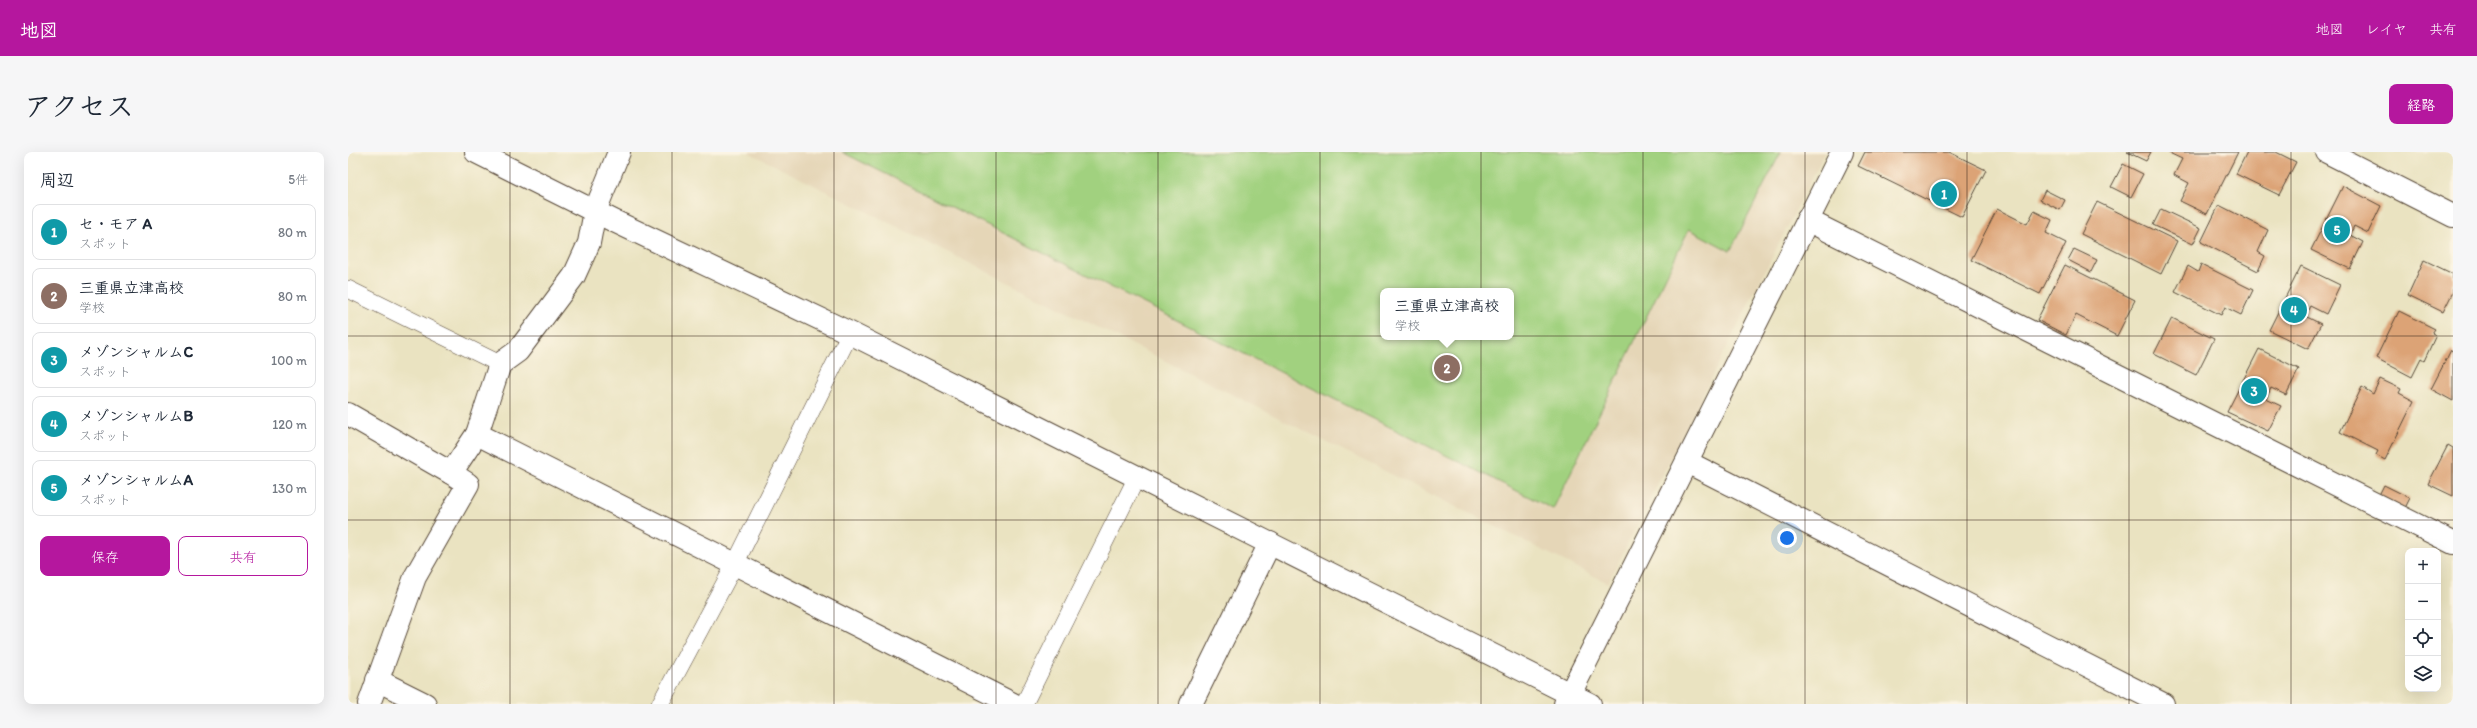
<!DOCTYPE html>
<html lang="ja">
<head>
<meta charset="utf-8">
<style>
  :root { --surface:#fff; --page:#f6f6f7; --text:#1f2937; --muted:#747a83; --line:#e0e1e3; --accent:#b5179e }
  body { margin:0; font-family:Itim,"Klee One",sans-serif; background:var(--page); color:var(--text) }
  .controls { position:absolute; right:12px; bottom:12px; display:grid; overflow:hidden; border-radius:8px; box-shadow:0 4px 16px #0002 }
  .controls button { width:36px; height:36px; display:grid; place-items:center; padding:0; border:0; border-bottom:1px solid var(--line); background:var(--surface); color:var(--text); font:20px sans-serif }
  .you { position:absolute; left:1439px; top:386px; width:14px; height:14px; margin:-10px; border:3px solid #fff; border-radius:50%; background:#1a73e8; box-shadow:0 0 0 6px #1a73e833 }
  .badge { display:grid; place-items:center; width:26px; height:26px; border-radius:50%; background:var(--accent); color:#fff; font-size:13px; font-weight:700 }
  .pin { position:absolute; translate:-50% -50%; border:2px solid #fff; box-shadow:0 1px 4px #0006 }
  .popup { position:absolute; left:1032px; top:136px; width:134px; height:52px; box-sizing:border-box; display:grid; place-content:center; border-radius:8px; background:var(--surface); filter:drop-shadow(0 1px 3px #0005); font-size:13px; white-space:nowrap; color:var(--muted) }
  .popup b { font-size:15px; color:var(--text) }
  .popup::after { content:''; position:absolute; left:50%; top:100%; margin-left:-8px; border:8px solid transparent; border-top-color:var(--surface) }
  .list { margin:0; padding:0; list-style:none }
  h2 { display:flex; justify-content:space-between; align-items:center; height:52px; margin:0; padding:0 16px; font-size:17px }
  h2 small { font-size:13px; font-weight:400; color:var(--muted) }
  .list li { display:grid; grid-template-columns:26px 1fr auto; gap:12px; align-items:center; box-sizing:border-box; height:56px; margin:0 8px 8px; padding:0 8px; border:1px solid var(--line); border-radius:8px }
  .list b { display:block; font-size:15px; white-space:nowrap }
  .list p { margin:0; font-size:13px; white-space:nowrap; color:var(--muted) }
  .list em { font-size:13px; font-style:normal; color:var(--muted) }
  .actions { display:flex; gap:8px; padding:12px 16px }
  .actions a { flex:1; padding:9px 0; border:1px solid var(--accent); border-radius:8px; text-align:center; font-size:14px; color:var(--accent) }
  .actions .main { background:var(--accent); color:#fff }
  .icon { flex:none; width:22px; height:22px; fill:none; stroke:currentColor; stroke-width:2; stroke-linecap:round; stroke-linejoin:round }
  .map { position:relative; flex:none; width:2105px; height:552px; overflow:hidden; border-radius:8px }
  header { display:flex; align-items:center; gap:24px; box-sizing:border-box; height:56px; padding:0 20px; background:var(--accent); color:#fff }
  header strong { font-size:19px }
  nav { display:flex; gap:22px; margin-inline-start:auto; font-size:14px }
  .intro { display:flex; align-items:center; justify-content:space-between; box-sizing:border-box; height:96px; padding:0 24px }
  h1 { margin:0; font-size:28px }
  .button { padding:10px 18px; border-radius:8px; background:var(--accent); color:#fff; font-size:14px; font-weight:700 }
  main { display:flex; gap:24px; padding:0 24px }
  aside { flex:1; background:var(--surface); border-radius:8px; box-shadow:0 4px 16px #0002 }
  .map>svg:first-child { display:block }
  .built { fill:#e5d6b7; fill-rule:evenodd }
  .green { fill:#a1d17f; stroke:#6e7e4e; fill-rule:evenodd }
  .building { fill:#dca376 }
  .lines { fill:none; stroke-linecap:round; stroke-linejoin:round }
  .lane-casing { stroke:#554636; stroke-width:18 }
  .street-casing { stroke:#554636; stroke-width:24 }
  .lane { stroke:#fff; stroke-width:17 }
  .street { stroke:#fff; stroke-width:22 }
  .grid { fill:none; stroke:#3b2a1e; stroke-width:1; stroke-opacity:0.55 }
</style>
</head>
<body>
<header>
<strong>地図</strong>
<nav><a>地図</a><a>レイヤ</a><a>共有</a></nav>
</header>
<div class="intro"><h1>アクセス</h1><a class="button">経路</a></div>
<main>
<aside>
<h2>周辺<small>5件</small></h2>
<ul class="list">
<li><span class="badge" style="background:#0f9aa8">1</span><div><b>セ・モア A</b><p>スポット</p></div><em>80 m</em></li>
<li><span class="badge" style="background:#8d6e63">2</span><div><b>三重県立津高校</b><p>学校</p></div><em>80 m</em></li>
<li><span class="badge" style="background:#0f9aa8">3</span><div><b>メゾンシャルムC</b><p>スポット</p></div><em>100 m</em></li>
<li><span class="badge" style="background:#0f9aa8">4</span><div><b>メゾンシャルムB</b><p>スポット</p></div><em>120 m</em></li>
<li><span class="badge" style="background:#0f9aa8">5</span><div><b>メゾンシャルムA</b><p>スポット</p></div><em>130 m</em></li>
</ul>
<div class="actions"><a class="main">保存</a><a>共有</a></div>
</aside>
<div class="map">
<svg width="2105" height="552" viewBox="0 0 2105 552">
  <rect width="100%" height="100%" fill="#fcf5e5"/>
  <filter id="ink" filterUnits="userSpaceOnUse"><feTurbulence type="fractalNoise" baseFrequency=".025" numOctaves="2"/><feDisplacementMap in="SourceGraphic" scale="8" xChannelSelector="R" yChannelSelector="G"/><feConvolveMatrix kernelMatrix="1 2 1 2 8 2 1 2 1" color-interpolation-filters="sRGB"/></filter>
  <filter id="wash" filterUnits="userSpaceOnUse"><feTurbulence type="fractalNoise" baseFrequency=".012" numOctaves="4" result="noise"/><feDisplacementMap in="SourceGraphic" scale="16" xChannelSelector="R" yChannelSelector="G"/><feGaussianBlur stdDeviation="0.9" result="paint"/><feColorMatrix in="noise" values="0 0 0 0 0 0 0 0 0 0 0 0 0 0 0 0 0 1.4 0 .05"/><feComposite in="paint" operator="in"/></filter>
  <g filter="url(#wash)">
    <rect width="100%" height="100%" fill="#eae3c1"/>
    <path class="built" d="M400,0H1477L1260,431ZM1035,139H1163V185H1035Z"/>
    <path class="green" d="M494,0H1433L1382,99L1341,77L1205,357ZM1035,139H1163V185H1035Z"/>
    <g id="blocks">
      <g class="building">
        <path d="M1517,0H1601L1638,18L1614,65L1510,14Z"/>
        <path d="M1779,0H1803L1798,9Z"/>
        <path d="M1819,0H1890L1859,62L1832,49L1841,31L1826,23L1834,7Z"/>
        <path d="M1899,0H1928L1948,10L1931,43L1888,22Z"/>
        <path d="M1775,12L1795,22L1783,45L1763,35Z"/>
        <path d="M1995,34L2033,54L2020,81L2006,74L2002,83L2015,90L2002,117L1963,98Z"/>
        <path d="M1697,38L1717,48L1712,58L1692,48Z"/>
        <path d="M1749,50L1829,89L1813,122L1733,82Z"/>
        <path d="M1871,53L1920,78L1910,100L1917,104L1910,119L1853,90Z"/>
        <path d="M1649,57L1679,72L1686,59L1704,68L1698,81L1718,91L1692,142L1623,108Z"/>
        <path d="M1813,57L1853,76L1845,92L1805,73Z"/>
        <path d="M1726,97L1749,108L1743,120L1720,108Z"/>
        <path d="M2076,108L2105,122V140L2095,160L2060,143Z"/>
        <path d="M1853,112L1905,138L1893,163L1877,155L1873,163L1827,140L1840,114L1850,120Z"/>
        <path d="M1717,113L1787,148L1769,184L1728,163L1718,183L1689,168Z"/>
        <path d="M1953,114L1992,133L1978,162L1962,154L1957,164L1973,172L1960,197L1921,178Z"/>
        <path d="M2051,159L2087,177L2084,181L2088,183L2076,209L2073,207L2064,225L2028,206Z"/>
        <path d="M1824,166L1866,187L1848,223L1806,202Z"/>
        <path d="M1911,197L1951,217L1938,243L1923,236L1918,247L1933,254L1920,279L1879,260Z"/>
        <path d="M2103,198L2105,199V249L2083,237Z"/>
        <path d="M2032,227L2053,237L2051,241L2066,249L2037,308L2028,303L2030,299L1992,280L2014,235L2025,242Z"/>
        <path d="M2100,293L2105,296V344L2080,332Z"/>
        <path d="M2036,333L2062,346L2056,358L2030,345Z"/>
      </g>
    </g>
  </g>
  <g filter="url(#ink)">
    <use href="#blocks" fill-opacity="0" stroke="#554636" stroke-width="1"/>
    <g class="lines">
      <defs>
        <g id="lane">
          <path d="M0,137L152,212"/>
          <path d="M312,552L387,412L502,181"/>
          <path d="M676,552L789,325"/>
        </g>
        <g id="street">
          <path d="M128,0L266,69L502,181L1242,552"/>
          <path d="M1979,0L2105,64"/>
          <path d="M1459,68L2105,391"/>
          <path d="M0,262L103,321L129,282L152,212L170,199L226,124L241,91L247,59L271,0"/>
          <path d="M129,282L665,552"/>
          <path d="M1339,310L1815,552"/>
          <path d="M29,528L77,552"/>
          <path d="M21,552L67,425L120,332L103,321"/>
          <path d="M843,552L922,391"/>
          <path d="M1217,552L1494,0"/>
        </g>
      </defs>
      <use href="#lane" class="lane-casing"/>
      <use href="#street" class="street-casing"/>
      <use href="#lane" class="lane"/>
      <use href="#street" class="street"/>
    </g>
  </g>
  <path class="grid" d="M162,0V552M324,0V552M486,0V552M648,0V552M810,0V552M972,0V552M1133,0V552M1295,0V552M1457,0V552M1619,0V552M1781,0V552M1943,0V552M0,184H2105M0,368H2105"/>
</svg>
<div class="controls">
<button>+</button>
<button>−</button>
<button><svg class="icon" aria-label="locate" viewBox="0 0 24 24"><circle cx="12" cy="12" r="6"/><path d="M12 2v4M12 18v4M2 12h4M18 12h4"/></svg></button>
<button><svg class="icon" aria-label="layers" viewBox="0 0 24 24"><path d="M12 4l9 5-9 5-9-5zM3 14l9 5 9-5"/></svg></button>
</div>
<div class="you"></div>
<div class="pin badge" style="left:1596px;top:42px;background:#0f9aa8">1</div>
<div class="pin badge" style="left:1099px;top:216px;background:#8d6e63">2</div>
<div class="popup"><b>三重県立津高校</b>学校</div>
<div class="pin badge" style="left:1906px;top:239px;background:#0f9aa8">3</div>
<div class="pin badge" style="left:1946px;top:158px;background:#0f9aa8">4</div>
<div class="pin badge" style="left:1989px;top:78px;background:#0f9aa8">5</div>
</div>
</main>
</body>
</html>
